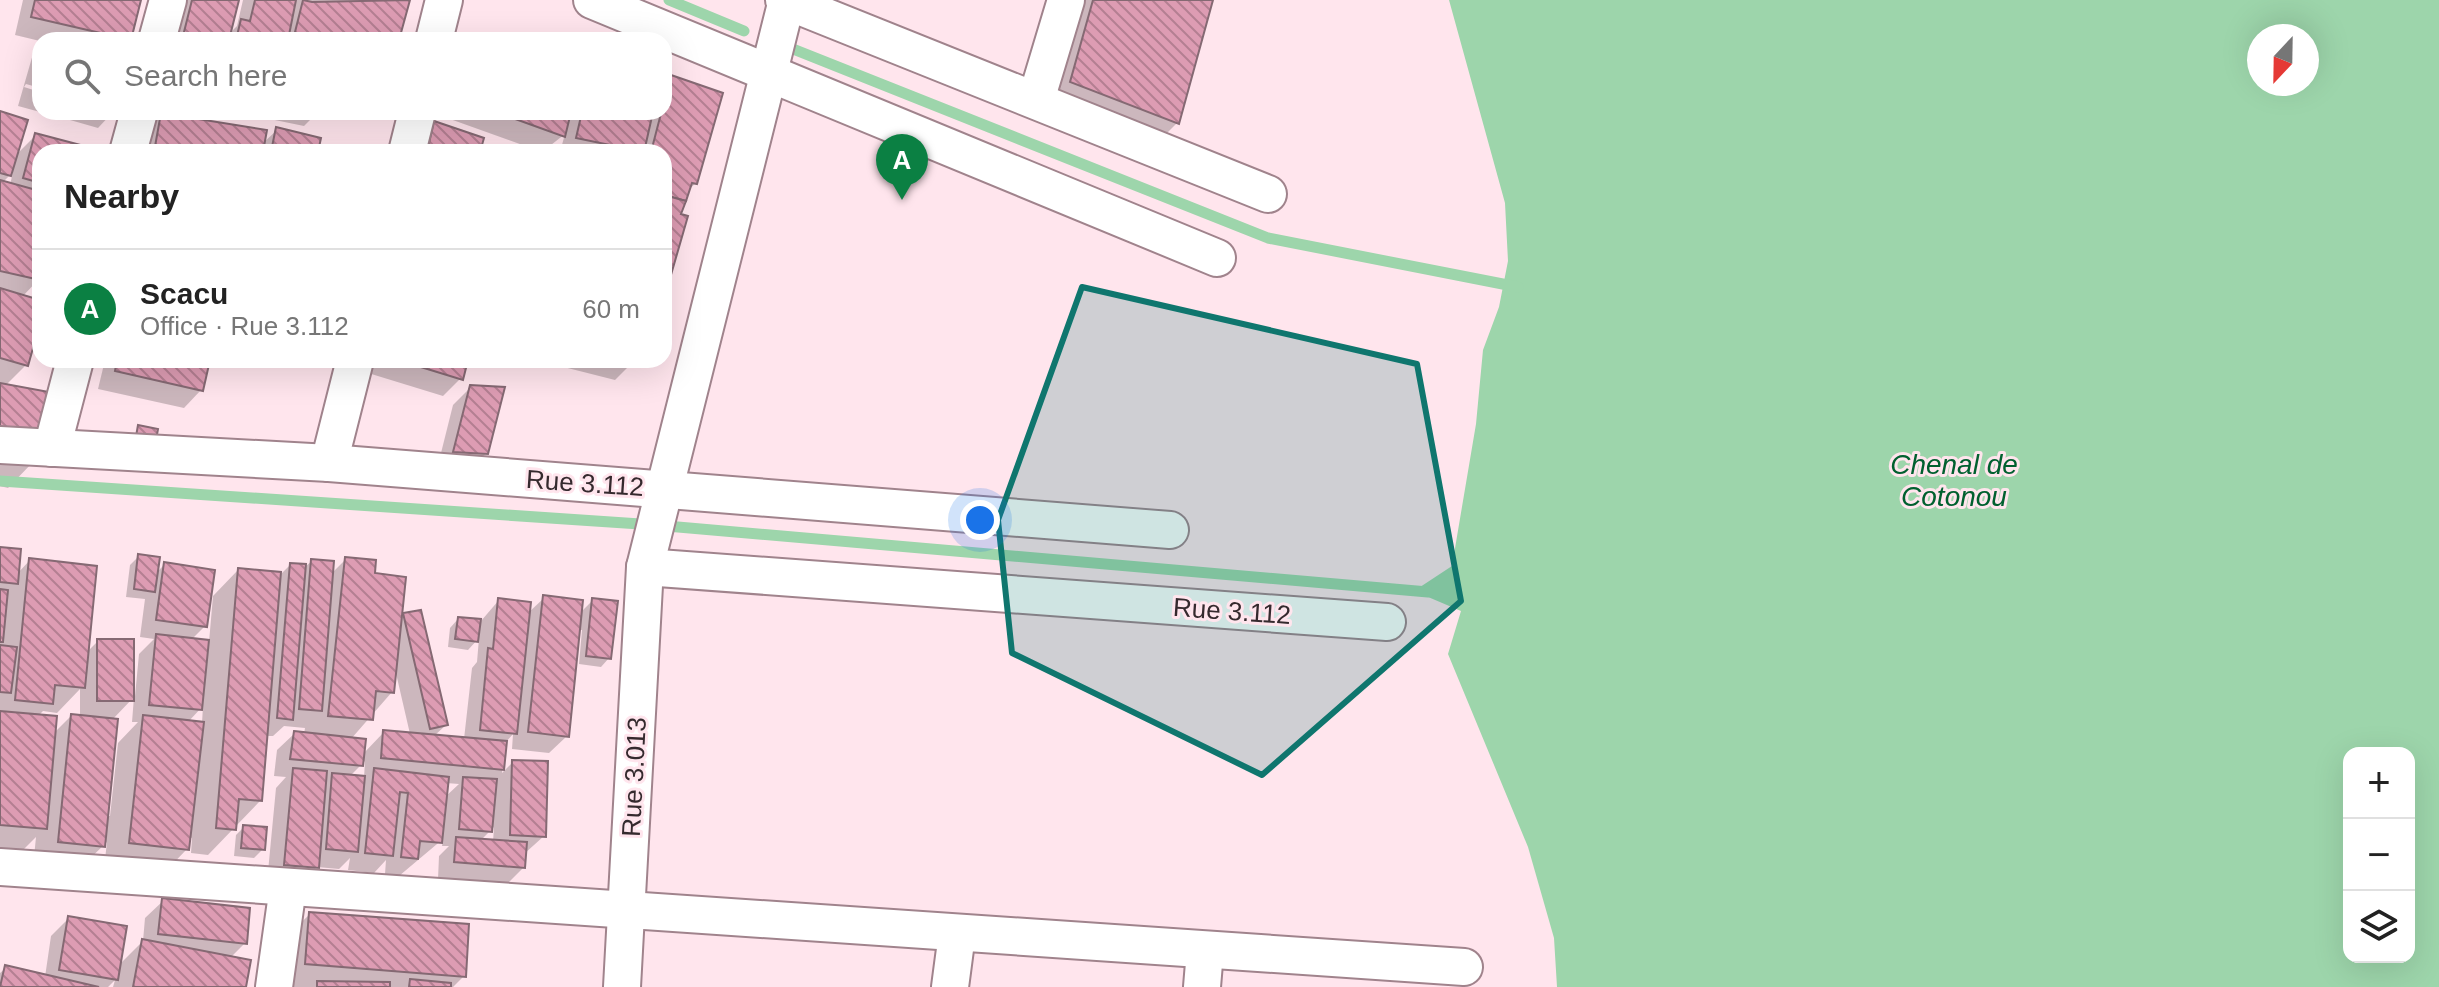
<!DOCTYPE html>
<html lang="en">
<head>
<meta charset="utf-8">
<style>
  :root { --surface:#fff; --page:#f6f6f6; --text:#222; --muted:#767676; --line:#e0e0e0; --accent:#0b8043 }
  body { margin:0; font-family:Arial,sans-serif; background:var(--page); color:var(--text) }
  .controls { position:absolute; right:24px; bottom:24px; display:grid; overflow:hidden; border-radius:16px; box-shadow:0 8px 32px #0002 }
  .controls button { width:72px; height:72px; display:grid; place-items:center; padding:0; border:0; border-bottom:2px solid var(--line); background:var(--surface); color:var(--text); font:40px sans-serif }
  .compass { position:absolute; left:2247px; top:24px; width:72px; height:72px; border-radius:50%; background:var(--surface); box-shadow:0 8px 32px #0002; rotate:202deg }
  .you { position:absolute; left:980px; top:520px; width:28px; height:28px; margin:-20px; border:6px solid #fff; border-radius:50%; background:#1a73e8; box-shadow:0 0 0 12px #1a73e833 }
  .badge { display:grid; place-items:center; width:52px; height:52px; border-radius:50%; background:var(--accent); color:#fff; font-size:26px; font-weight:700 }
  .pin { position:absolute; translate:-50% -66px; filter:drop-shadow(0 2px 4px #0008) }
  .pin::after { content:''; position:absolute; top:42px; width:28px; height:24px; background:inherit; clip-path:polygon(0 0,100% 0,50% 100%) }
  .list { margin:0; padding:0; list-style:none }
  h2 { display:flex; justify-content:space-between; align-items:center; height:104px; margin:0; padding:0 32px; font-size:34px }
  h2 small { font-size:26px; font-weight:400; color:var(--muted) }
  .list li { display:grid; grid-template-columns:52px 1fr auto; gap:24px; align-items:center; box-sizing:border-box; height:120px; padding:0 32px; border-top:2px solid var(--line) }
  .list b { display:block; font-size:30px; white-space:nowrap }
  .list p { margin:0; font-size:26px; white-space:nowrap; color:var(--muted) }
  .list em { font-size:26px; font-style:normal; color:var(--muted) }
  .icon { flex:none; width:44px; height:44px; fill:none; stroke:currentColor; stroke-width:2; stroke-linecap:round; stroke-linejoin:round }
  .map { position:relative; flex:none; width:2439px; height:987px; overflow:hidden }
  .search { position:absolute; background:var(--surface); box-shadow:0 8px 32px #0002; left:32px; top:32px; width:640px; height:88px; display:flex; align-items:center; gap:20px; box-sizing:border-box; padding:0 28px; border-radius:24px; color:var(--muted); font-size:30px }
  .panel { position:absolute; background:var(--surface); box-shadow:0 8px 32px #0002; left:32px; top:144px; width:640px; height:224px; border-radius:24px }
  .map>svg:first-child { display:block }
  .water { fill:#9dd5ab; fill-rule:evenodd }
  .shadow { fill:#0003; fill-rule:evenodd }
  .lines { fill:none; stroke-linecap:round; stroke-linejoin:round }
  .stream { stroke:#9dd5ab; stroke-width:11 }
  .building { fill:url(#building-back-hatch); stroke:#856973; stroke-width:2 }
  .street-casing { stroke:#a0838c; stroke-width:40 }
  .street { stroke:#fff; stroke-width:36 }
  .marked { fill:#0f766e; fill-opacity:0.2; stroke:#0f766e; stroke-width:6; stroke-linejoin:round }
  .labels { text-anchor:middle; stroke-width:6; stroke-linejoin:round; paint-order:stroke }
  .street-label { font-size:26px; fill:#352a2e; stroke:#ffe5ed }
  .water-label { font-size:28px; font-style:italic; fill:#01602f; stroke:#ffe5ed }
</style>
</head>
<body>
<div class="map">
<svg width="2439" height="987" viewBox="0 0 2439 987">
  <defs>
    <pattern id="building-back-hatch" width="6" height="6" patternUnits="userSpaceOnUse" patternTransform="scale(2)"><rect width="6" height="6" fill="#dd9cb3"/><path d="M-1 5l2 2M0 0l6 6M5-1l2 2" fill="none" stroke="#b47f92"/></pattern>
  </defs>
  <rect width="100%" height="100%" fill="#ffe5ed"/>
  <path class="water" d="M1449,0H2439V987H1557L1554,938L1528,847L1448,654L1461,611L1414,591L1452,566L1476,424L1483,350L1499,307L1508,261L1505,203ZM2259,36H2307V84H2259ZM2349,753H2409V957H2349Z"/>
  <g class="shadow">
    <path d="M23,0H139L129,40L40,41L15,35Z"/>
    <path d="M180,0H237L229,34L237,26L243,0H408L397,40H170Z"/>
    <path d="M1070,0H1211L1177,123L1145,155L1039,115Z"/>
    <path d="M40,47V88L26,84L24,87L40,92V112L18,106L33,54Z"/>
    <path d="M671,78L696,183L686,192L679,215L664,292V152H560L565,134L542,152L450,119L453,112H664V85Z"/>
    <path d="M42,112H113L98,128Z"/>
    <path d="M174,112H205L200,122L262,144L277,130L316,152H141L144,133L161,116L173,117Z"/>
    <path d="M266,112H318L304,126L265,118Z"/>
    <path d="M0,114L16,155L35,136L99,152H40V278L22,297L40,302V316L26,365L5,386L33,462L8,488L0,486ZM13,172L10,185L2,183Z"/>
    <path d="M105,360H208L201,390L184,408L98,389Z"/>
    <path d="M358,360H466L461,378L443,396L355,369Z"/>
    <path d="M479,360H496L492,364Z"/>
    <path d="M536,360H635L615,380Z"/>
    <path d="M471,387L486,453L469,471L437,469L453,405Z"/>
    <path d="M0,549L17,574L30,560L86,653L98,641L132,695L135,696L139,654L154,639L140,637L145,599L126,597L130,565L139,556L155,574L165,564L205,626L191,640L209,642L213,596L238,570L281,574L290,565L306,566L312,561L331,574L346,559L372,575L399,620L404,615L446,725L434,736L464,739L472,668L477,662L479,638L468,650L448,647L450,628L458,619L481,621L499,600L527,614L544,598L580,613L593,600L609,658L601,667L579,664L582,630H578L567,736L549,753L512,749L513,734L505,743L502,773L513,762L544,836L524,854L523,868L506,885L438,879L439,856L449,846H442L443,839L399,876L385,874L386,860L374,873L348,870L350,858L339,869L317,867L299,885L267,882L276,788L286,777L274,776L277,750L295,733L304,734L305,728L284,726L273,736H266L260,801L208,855L191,853L192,838L189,837L187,849L162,875L104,868L107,842L77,871L33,867L36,837L19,854L0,852ZM395,669L410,734L384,732L363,754L351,739L392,692ZM80,689V717L71,716L53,734L38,716L43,711L57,713ZM134,697L132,722H138L118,743L110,816H106L112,720ZM203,706L202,723L188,722ZM365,761L364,778L350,776ZM446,783L459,784L444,798ZM494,827L493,842L480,841Z"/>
    <path d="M244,827L263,849L254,858L234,856L236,835Z"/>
    <path d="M163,901L245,943L230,958L244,987H113L115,980L108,987H0V973L6,968L45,977L51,936L69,918L118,966L143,941L145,918Z"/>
    <path d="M310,914L464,976L453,987H280L284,939Z"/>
  </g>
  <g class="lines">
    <g class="stream">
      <path d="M669,0L744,31"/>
      <path d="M793,49L1268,238L1518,287"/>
      <path d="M0,481L655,525L1428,592"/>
    </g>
  </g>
  <g class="building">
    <path d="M35,0H141L131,40L31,17Z"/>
    <path d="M192,0H239L229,40H182Z"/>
    <path d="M255,0H296L288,40H236L241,19L250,21Z"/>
    <path d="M303,0L312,2L410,0L399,40H293Z"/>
    <path d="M1093,0H1213L1179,124L1070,82Z"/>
    <path d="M671,75L723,93L697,184L692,183L686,201L664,195V152H651Z"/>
    <path d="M0,111L28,120L11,176L0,173Z"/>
    <path d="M180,112H207L206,119Z"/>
    <path d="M496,112H571L565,137Z"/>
    <path d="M582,112H653L644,152L576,138Z"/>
    <path d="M161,113L267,130L263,152H154Z"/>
    <path d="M434,121L484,138L480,152H427Z"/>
    <path d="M276,127L321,138L318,152H271Z"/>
    <path d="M35,133L107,152H40V183L23,178Z"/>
    <path d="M0,180L40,191V280L0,271Z"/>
    <path d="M664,195L686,201L681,214L688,216L664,299Z"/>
    <path d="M0,288L40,300V323L28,366L0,358Z"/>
    <path d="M117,360H210L203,391L115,371Z"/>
    <path d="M398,360H468L463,380Z"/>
    <path d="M0,383L49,392L35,463L0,456Z"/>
    <path d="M470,385L505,387L488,454L453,452Z"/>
    <path d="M138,425L158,429L154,451L134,448Z"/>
    <path d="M0,547L21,549L18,584L0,582Z"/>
    <path d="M138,554L160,557L155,592L134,589Z"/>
    <path d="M345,557L376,560L375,573L406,577L394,693L376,691L373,720L328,716Z"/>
    <path d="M29,558L97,566L85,688L55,685L53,704L15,700Z"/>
    <path d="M311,559L334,561L322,711L299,709Z"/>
    <path d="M164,562L215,570L207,627L156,620Z"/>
    <path d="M290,563L306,564L293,720L277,718Z"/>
    <path d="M238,568L281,572L262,801L239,799L236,830L216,828Z"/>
    <path d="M0,589L8,590L3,642H0Z"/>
    <path d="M543,595L583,600L569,737L528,732Z"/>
    <path d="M498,598L531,602L517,734L480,730L488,648L493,649Z"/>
    <path d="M592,598L618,601L611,659L586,656Z"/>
    <path d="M421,610L448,725L430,729L403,613Z"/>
    <path d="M458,617L481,619L478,642L455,639Z"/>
    <path d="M156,634L209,640L202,710L149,705Z"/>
    <rect x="97" y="639" width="37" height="62"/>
    <path d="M0,645L17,647L11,693L0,692Z"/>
    <path d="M0,711L57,716L47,829L0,825Z"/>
    <path d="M71,714L118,719L105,847L58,842Z"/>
    <path d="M143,715L204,722L189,850L129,843Z"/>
    <path d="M383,730L507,741L504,770L381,758Z"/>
    <path d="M294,731L366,739L363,766L290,759Z"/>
    <path d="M512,760L548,761L546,837L510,835Z"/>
    <path d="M293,768L327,771L319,868L284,865Z"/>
    <path d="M374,768L449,777L442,843L420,841L418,859L401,857L408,793L400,792L393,856L365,853Z"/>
    <path d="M332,773L365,776L358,852L326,849Z"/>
    <path d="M463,777L497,779L492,832L459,829Z"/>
    <path d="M243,825L267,827L265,850L241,848Z"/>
    <path d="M456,837L527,842L525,868L454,862Z"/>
    <path d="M162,898L250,908L247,944L158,934Z"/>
    <path d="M309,912L469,924L466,977L305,964Z"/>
    <path d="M68,916L127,926L118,980L59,970Z"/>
    <path d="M142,939L251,960L246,987H133Z"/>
    <path d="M5,965L99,987H0Z"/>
    <path d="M410,979L451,983V987H409Z"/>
    <path d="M317,981L390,982V987H317Z"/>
  </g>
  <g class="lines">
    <defs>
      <g id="street">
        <path d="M592,0L1217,258"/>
        <path d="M784,0L1268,194"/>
        <path d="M157,40L168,0"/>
        <path d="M434,40L444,0"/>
        <path d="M1036,100L1066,0"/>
        <path d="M128,152L139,112"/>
        <path d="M407,152L417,112"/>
        <path d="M0,445L329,463L1170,530"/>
        <path d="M52,448L75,360"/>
        <path d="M329,463L355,360"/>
        <path d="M645,567L1387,622"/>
        <path d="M0,867L1464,967"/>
        <path d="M274,987L288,887"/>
        <path d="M622,987L645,567L787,0"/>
        <path d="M950,987L957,934"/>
        <path d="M1202,987L1205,951"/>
      </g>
    </defs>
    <use href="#street" class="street-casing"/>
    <use href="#street" class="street"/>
  </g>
  <path class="marked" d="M1082,287L1417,364L1461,601L1262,775L1012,653L998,520Z"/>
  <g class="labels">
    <g class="street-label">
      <text transform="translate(585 483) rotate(4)" y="9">Rue 3.112</text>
      <text transform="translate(1232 611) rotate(4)" y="9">Rue 3.112</text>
      <text transform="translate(634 777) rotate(-87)" y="9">Rue 3.013</text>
    </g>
    <g class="water-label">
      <text x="1954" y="474">Chenal de<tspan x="1954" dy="32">Cotonou</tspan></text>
    </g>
  </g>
</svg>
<div class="controls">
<button>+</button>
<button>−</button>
<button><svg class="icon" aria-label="layers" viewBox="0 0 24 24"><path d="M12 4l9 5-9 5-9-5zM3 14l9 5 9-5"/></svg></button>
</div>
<svg class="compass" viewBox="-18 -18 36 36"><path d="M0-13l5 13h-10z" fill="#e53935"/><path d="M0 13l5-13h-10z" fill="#767676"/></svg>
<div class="you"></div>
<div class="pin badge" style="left:902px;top:200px">A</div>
<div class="search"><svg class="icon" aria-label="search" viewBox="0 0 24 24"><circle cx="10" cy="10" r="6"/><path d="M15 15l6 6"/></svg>Search here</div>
<section class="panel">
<h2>Nearby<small></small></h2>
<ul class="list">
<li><span class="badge">A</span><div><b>Scacu</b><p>Office · Rue 3.112</p></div><em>60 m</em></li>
</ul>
</section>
</div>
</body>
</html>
